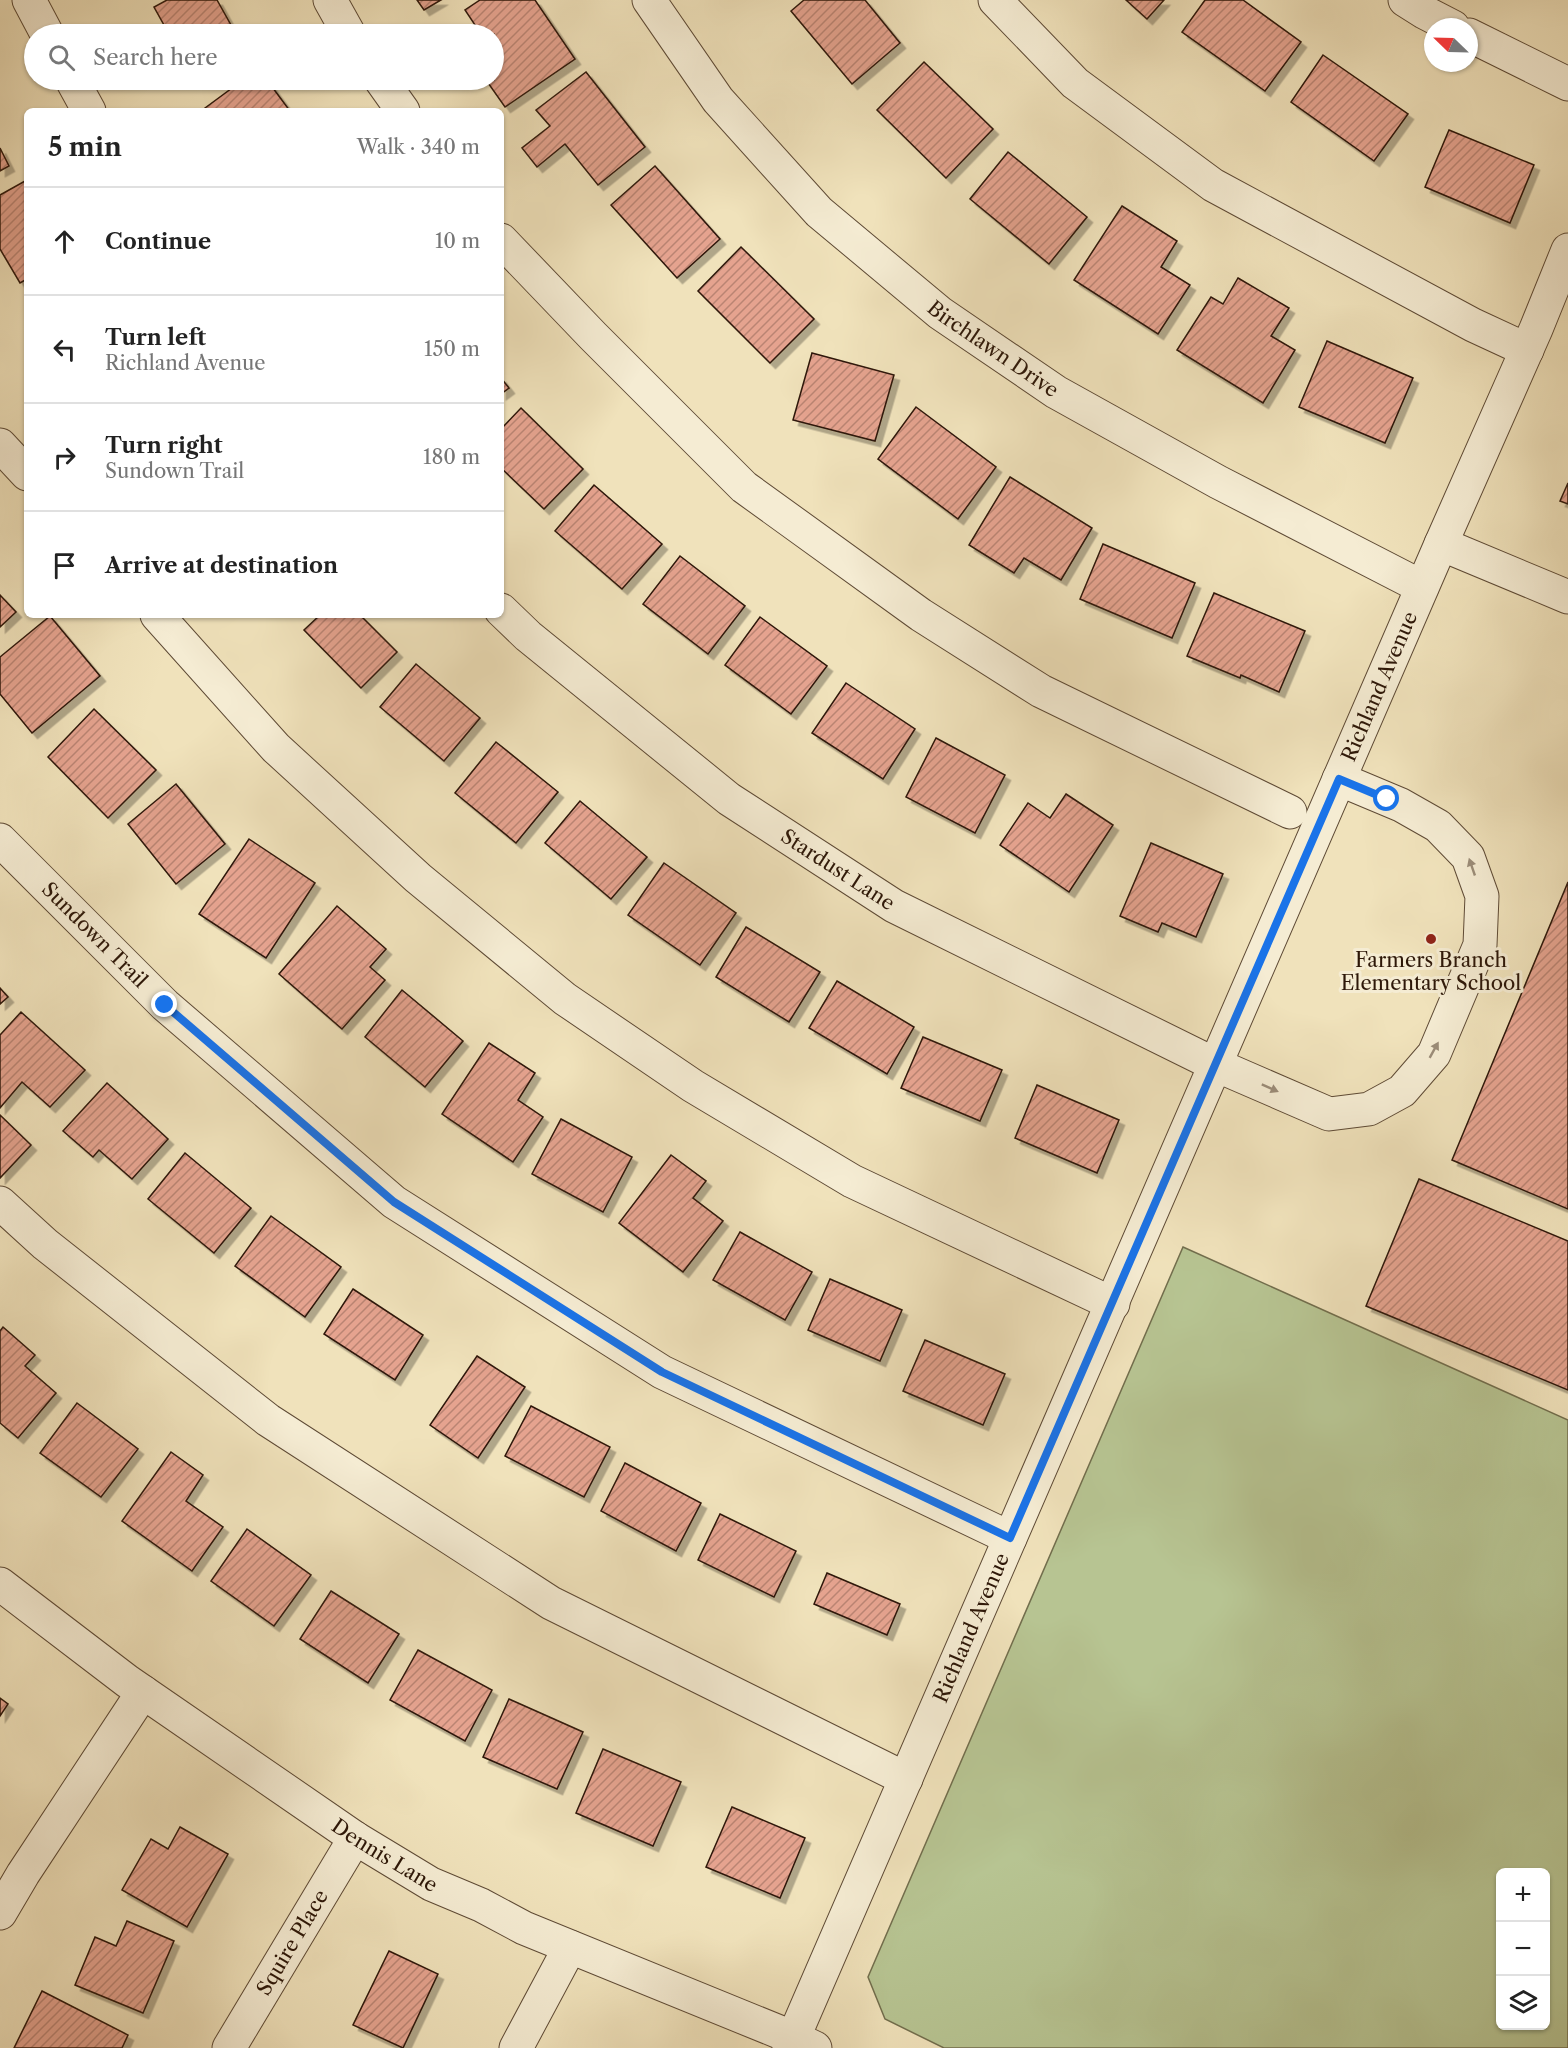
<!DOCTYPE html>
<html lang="en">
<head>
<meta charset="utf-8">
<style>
  :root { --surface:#fff; --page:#f6f6f6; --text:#222; --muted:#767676; --line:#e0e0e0 }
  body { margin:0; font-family:"Libre Caslon Text",serif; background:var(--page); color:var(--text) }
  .controls { position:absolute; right:18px; bottom:18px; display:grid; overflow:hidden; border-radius:9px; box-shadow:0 2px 4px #0004 }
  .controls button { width:54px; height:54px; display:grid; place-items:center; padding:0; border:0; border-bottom:2px solid var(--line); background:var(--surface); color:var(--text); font:30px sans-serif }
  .compass { position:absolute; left:1424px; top:18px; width:54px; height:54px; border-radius:50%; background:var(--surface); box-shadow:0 2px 4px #0004; rotate:293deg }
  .stop { position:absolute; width:18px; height:18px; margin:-14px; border:4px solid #1a73e8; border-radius:50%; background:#fff }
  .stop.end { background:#1a73e8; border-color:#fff; box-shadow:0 2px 6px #0008 }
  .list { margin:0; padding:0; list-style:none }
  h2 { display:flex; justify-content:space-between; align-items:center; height:78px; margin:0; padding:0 24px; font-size:26px }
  h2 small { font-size:20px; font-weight:400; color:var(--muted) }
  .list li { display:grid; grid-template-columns:39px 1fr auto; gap:18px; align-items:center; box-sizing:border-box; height:108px; padding:0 24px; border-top:2px solid var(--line) }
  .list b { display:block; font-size:22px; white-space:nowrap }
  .list p { margin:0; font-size:20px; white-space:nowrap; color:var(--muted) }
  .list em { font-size:20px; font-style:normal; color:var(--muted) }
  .icon { flex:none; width:33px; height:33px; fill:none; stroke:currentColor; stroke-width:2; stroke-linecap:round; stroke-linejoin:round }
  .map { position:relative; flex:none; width:1568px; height:2048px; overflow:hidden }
  .search { position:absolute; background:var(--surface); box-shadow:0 2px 4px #0004; left:24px; top:24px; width:480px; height:66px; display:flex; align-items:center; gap:15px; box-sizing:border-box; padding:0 21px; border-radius:33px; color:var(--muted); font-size:22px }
  .panel { position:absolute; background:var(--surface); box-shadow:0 2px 4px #0004; left:24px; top:108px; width:480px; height:510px; border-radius:9px }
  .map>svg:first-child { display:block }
  .pitch { fill:#b7c492; stroke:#726e4d; stroke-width:1.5; fill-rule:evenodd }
  .building { fill:url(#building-hatch); stroke:#2d1708; stroke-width:1.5; filter:url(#shadow) }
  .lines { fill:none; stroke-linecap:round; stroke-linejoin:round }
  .minor-casing { stroke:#5e4a35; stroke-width:35 }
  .minor { stroke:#f5ecd3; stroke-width:33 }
  .oneway { fill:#9b8c78 }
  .route { stroke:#1a73e8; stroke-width:8 }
  .poi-dot { fill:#8f2418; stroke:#f5ecd3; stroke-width:2 }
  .labels { text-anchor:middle; stroke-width:6; stroke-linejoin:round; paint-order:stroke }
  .street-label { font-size:20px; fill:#2d1708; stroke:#f5ecd3 }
  .poi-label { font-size:20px; fill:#2d1708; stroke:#f5ecd3 }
</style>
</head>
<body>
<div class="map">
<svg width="1568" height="2048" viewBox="0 0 1568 2048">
  <defs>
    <pattern id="building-hatch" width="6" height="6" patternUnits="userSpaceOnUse" patternTransform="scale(1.5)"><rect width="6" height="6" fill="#e5a38f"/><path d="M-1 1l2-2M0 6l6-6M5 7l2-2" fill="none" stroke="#ba8473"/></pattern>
    <filter id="shadow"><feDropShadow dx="5.5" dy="5.5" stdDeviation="0" flood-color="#0004"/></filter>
  </defs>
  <rect width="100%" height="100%" fill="#f0e2bb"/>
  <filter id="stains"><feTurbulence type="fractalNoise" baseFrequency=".00333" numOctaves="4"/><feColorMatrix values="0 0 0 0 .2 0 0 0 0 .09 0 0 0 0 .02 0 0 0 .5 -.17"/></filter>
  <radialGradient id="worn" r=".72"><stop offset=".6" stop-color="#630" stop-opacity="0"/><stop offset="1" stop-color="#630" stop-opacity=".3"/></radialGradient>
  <path class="pitch" d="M1183,1247L1568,1420V2048H944L885,2019L868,1977ZM1500,1872H1546V2026H1500Z"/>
  <g class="building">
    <path d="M167,0H217L236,34H169L154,7Z"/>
    <path d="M417,0H441L424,10Z"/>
    <path d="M480,0H535L575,59L505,107L486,80H494V58L496,56L494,52V34H481L465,10Z"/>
    <path d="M804,0H865L900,43L852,84L791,11Z"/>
    <path d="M1126,0H1164L1147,19Z"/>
    <path d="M1205,0H1243L1301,42L1265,91L1182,32Z"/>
    <path d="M1323,55L1408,114L1374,161L1291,102Z"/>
    <path d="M924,62L993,129L946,178L877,110Z"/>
    <path d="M586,72L645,147L598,185L565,144L537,167L522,148L550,126L536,110Z"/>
    <path d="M243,80H267L290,111H208L205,108Z"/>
    <path d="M1449,130L1534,165L1510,223L1425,187Z"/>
    <path d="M0,148L9,166L0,171Z"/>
    <path d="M1008,152L1087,217L1049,264L970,199Z"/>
    <path d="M655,166L720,239L677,278L611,205Z"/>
    <path d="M25,181L27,184V279L20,283L0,249V195Z"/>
    <path d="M1122,206L1177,241L1161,267L1190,285L1158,334L1074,280Z"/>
    <path d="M741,247L814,319L770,363L698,291Z"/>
    <path d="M1238,278L1289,308L1271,336L1295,350L1263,403L1177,350L1211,297L1223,304Z"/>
    <path d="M1327,341L1413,378L1385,443L1299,407Z"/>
    <path d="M812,353L894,375L875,441L793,420Z"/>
    <path d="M501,378L509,388L501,394Z"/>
    <path d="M916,407L996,467L958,519L878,459Z"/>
    <path d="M521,408L583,469L544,509L501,468V429Z"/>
    <path d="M1010,477L1092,528L1061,580L1024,558L1014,573L969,545Z"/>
    <path d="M1568,483V504L1560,501Z"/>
    <path d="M594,485L662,544L622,589L555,531Z"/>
    <path d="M1103,544L1195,583L1172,638L1080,599Z"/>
    <path d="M680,556L745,606L708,654L643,604Z"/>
    <path d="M1214,593L1305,631L1279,692L1241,675L1240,678L1187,656Z"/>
    <path d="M0,595L16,612L0,627Z"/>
    <path d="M320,615H360L397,652L361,688L304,630Z"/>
    <path d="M50,616L100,676L32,733L0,694V657Z"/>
    <path d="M760,617L827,666L791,714L725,665Z"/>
    <path d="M416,664L480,718L444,761L380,707Z"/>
    <path d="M846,683L915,729L883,779L812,733Z"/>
    <path d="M94,709L156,770L108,818L48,757Z"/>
    <path d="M936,738L1005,775L975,833L906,797Z"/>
    <path d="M496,742L558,792L516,843L455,793Z"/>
    <path d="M176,784L225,844L176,884L128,824Z"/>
    <path d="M1066,794L1113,825L1069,892L1000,845L1028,803L1050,818Z"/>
    <path d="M580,801L647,857L611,899L545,843Z"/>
    <path d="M249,839L315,883L266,958L199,914Z"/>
    <path d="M1151,843L1223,874L1196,937L1162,923L1158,932L1120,916Z"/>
    <path d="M664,863L736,913L700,965L628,915Z"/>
    <path d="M1568,882V1209L1452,1160Z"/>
    <path d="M337,906L386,949L370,967L385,980L342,1029L279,974Z"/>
    <path d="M746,927L820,972L789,1022L716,977Z"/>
    <path d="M837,981L914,1027L887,1074L809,1028Z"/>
    <path d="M0,988L8,997L0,1004Z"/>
    <path d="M402,990L463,1041L425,1087L365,1037Z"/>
    <path d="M21,1012L85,1070L50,1107L22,1082L0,1108V1035Z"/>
    <path d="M923,1037L1002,1070L980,1121L901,1088Z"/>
    <path d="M489,1043L535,1073L518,1100L543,1117L513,1162L442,1114Z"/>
    <path d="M107,1083L168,1139L132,1179L99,1150L93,1157L63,1131Z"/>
    <path d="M1037,1085L1119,1120L1097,1173L1015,1138Z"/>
    <path d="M0,1115L31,1145L0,1178Z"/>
    <path d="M561,1119L632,1157L603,1212L532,1174Z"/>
    <path d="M185,1153L251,1208L214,1253L148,1199Z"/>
    <path d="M671,1155L706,1181L693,1198L723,1221L683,1272L619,1223Z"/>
    <path d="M1419,1179L1568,1241V1390L1366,1306Z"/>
    <path d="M271,1216L341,1267L305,1317L235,1266Z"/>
    <path d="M740,1232L812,1272L785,1320L713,1280Z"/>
    <path d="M830,1279L902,1310L880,1361L808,1330Z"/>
    <path d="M353,1289L423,1335L395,1380L324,1334Z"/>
    <path d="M3,1327L35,1355L25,1366L56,1393L18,1438L0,1423V1331Z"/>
    <path d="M925,1340L1005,1374L983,1425L903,1391Z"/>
    <path d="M477,1356L525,1387L478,1458L430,1425Z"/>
    <path d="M77,1403L138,1449L101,1497L40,1453Z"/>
    <path d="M531,1406L610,1447L584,1497L505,1456Z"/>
    <path d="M171,1452L203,1475L186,1501L223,1527L192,1571L122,1521Z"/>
    <path d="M625,1463L701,1503L676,1551L601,1511Z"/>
    <path d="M720,1514L796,1551L774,1597L698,1560Z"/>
    <path d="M247,1529L311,1575L274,1626L211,1581Z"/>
    <path d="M827,1573L900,1604L887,1635L814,1604Z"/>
    <path d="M331,1591L399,1634L368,1683L300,1639Z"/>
    <path d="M418,1650L492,1690L465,1741L390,1700Z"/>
    <path d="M0,1698L8,1704L0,1716Z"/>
    <path d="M509,1699L583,1732L557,1789L483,1757Z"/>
    <path d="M603,1749L681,1782L653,1846L576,1813Z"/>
    <path d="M732,1807L805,1838L780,1898L706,1867Z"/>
    <path d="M180,1827L228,1854L187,1927L122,1890L151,1839L168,1849Z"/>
    <path d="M127,1921L174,1941L143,2013L75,1985L95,1937L116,1946Z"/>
    <path d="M389,1951L438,1974L403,2048L353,2025Z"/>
    <path d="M42,1991L128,2035L122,2048H14Z"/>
  </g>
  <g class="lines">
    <defs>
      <g id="minor">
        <path d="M29,0L47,34"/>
        <path d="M330,0L349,34"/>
        <path id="s1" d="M649,0L718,100L819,212L940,313L1056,392L1218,482L1422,587"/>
        <path d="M995,0L1075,83L1213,185L1473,325L1527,350"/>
        <path d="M1405,0L1424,12L1453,27"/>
        <path d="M1469,35L1568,84"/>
        <path d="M72,80L89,111"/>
        <path d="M381,80L403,111"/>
        <path d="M501,240L593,336L744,487L921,615L1041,691L1290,812"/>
        <path d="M0,445L27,474"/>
        <path d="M1441,544L1568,597"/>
        <path id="s2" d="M501,610L528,636L729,799L894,906L1216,1065L1329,1114L1369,1109L1402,1091L1434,1054L1480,945L1482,896L1468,857L1438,826L1401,805L1339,779"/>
        <path d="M157,615L276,748L418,878L565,999L693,1086L852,1181L1113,1304"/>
        <path id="s3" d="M0,840L165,1005L394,1202L662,1372L1010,1538"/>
        <path d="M0,1203L45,1244L268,1420L551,1603L906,1779"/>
        <path id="s4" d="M0,1584L127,1681L355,1838L431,1884L481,1905L524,1928L794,2038L815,2048"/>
        <path d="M0,1913L23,1874L143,1692"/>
        <path id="s5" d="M229,2048L355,1838"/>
        <path d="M516,2048L570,1947"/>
        <path id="s6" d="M789,2048L1441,544L1536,329L1568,250"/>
      </g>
    </defs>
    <use href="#minor" class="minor-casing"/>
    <use href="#minor" class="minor"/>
  </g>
  <defs><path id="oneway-solid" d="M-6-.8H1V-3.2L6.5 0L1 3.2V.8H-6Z" transform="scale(1.5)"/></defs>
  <g class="oneway">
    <use href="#oneway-solid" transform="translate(1472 867) rotate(-109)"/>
    <use href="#oneway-solid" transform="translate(1434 1050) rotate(-61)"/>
    <use href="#oneway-solid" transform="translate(1270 1088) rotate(24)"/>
  </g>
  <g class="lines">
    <path class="route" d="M165,1005L394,1202L662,1372L1010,1538L1339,779L1387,799"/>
  </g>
  <circle class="poi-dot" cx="1431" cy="939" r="6"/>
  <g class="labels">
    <g class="street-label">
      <text dy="7" stroke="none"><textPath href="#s1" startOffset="494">Birchlawn Drive</textPath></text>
      <text dy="7" stroke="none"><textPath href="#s6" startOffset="1484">Richland Avenue</textPath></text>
      <text dy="7" stroke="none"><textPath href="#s2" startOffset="426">Stardust Lane</textPath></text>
      <text dy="7" stroke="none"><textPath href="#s3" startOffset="134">Sundown Trail</textPath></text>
      <text dy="7" stroke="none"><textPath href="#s6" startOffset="458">Richland Avenue</textPath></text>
      <text dy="7" stroke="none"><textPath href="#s4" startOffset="471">Dennis Lane</textPath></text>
      <text dy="7" stroke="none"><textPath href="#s5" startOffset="123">Squire Place</textPath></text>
    </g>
    <g class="poi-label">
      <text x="1431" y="967">Farmers Branch<tspan x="1431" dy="23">Elementary School</tspan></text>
    </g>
  </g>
  <rect width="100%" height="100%" filter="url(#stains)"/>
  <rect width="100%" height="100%" fill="url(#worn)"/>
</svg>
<div class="controls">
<button>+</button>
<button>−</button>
<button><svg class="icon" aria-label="layers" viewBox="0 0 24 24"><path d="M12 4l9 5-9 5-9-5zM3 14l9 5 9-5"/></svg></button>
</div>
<svg class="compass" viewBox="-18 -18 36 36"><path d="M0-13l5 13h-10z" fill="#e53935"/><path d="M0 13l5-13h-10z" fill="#767676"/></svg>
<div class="stop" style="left:1387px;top:799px"></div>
<div class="stop end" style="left:165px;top:1005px"></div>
<div class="search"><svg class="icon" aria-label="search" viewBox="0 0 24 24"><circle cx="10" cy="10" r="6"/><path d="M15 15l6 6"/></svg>Search here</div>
<section class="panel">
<h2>5 min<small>Walk · 340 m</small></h2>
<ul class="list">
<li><svg class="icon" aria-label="ahead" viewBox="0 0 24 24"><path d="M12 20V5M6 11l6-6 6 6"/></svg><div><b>Continue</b></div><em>10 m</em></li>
<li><svg class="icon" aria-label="left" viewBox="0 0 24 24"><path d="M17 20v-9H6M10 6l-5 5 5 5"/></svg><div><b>Turn left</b><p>Richland Avenue</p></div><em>150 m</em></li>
<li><svg class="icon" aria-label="right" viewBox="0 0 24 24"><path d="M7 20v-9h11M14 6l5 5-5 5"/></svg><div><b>Turn right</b><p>Sundown Trail</p></div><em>180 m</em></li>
<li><svg class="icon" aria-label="arrive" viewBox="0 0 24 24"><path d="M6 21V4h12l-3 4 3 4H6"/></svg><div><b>Arrive at destination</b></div></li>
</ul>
</section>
</div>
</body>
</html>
